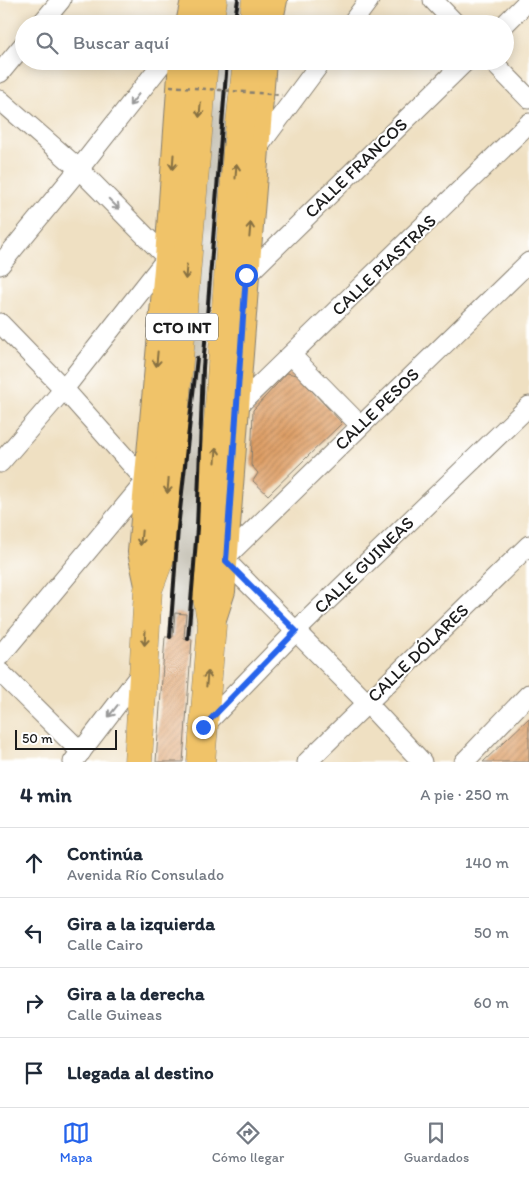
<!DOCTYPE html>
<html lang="es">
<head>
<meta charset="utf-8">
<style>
  :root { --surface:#fff; --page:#f2f2f3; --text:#1f2937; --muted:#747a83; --line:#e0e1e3; --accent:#2563eb }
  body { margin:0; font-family:Itim,sans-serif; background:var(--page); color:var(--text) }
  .scale { position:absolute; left:15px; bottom:12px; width:102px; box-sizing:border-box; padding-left:5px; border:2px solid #1c1c1c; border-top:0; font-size:14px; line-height:18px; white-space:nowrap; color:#1c1c1c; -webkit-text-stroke:4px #fff; paint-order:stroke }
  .stop { position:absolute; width:15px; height:15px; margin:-11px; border:4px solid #2563eb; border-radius:50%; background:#fff }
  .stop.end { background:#2563eb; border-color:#fff; box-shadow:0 1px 5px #0008 }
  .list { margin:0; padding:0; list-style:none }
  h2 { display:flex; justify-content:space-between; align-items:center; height:65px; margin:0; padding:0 20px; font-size:21px }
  h2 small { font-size:16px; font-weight:400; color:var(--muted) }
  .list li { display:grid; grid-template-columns:32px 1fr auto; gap:15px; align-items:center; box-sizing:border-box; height:70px; padding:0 20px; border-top:1px solid var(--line) }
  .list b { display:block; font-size:19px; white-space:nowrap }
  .list p { margin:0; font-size:16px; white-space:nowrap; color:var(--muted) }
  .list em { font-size:16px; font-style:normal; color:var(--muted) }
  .icon { flex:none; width:28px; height:28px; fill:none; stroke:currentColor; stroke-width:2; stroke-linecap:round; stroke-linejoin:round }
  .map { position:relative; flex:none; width:529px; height:762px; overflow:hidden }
  .search { position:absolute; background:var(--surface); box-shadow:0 2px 12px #0003; left:15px; right:15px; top:15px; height:55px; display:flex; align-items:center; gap:12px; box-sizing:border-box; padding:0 18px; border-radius:28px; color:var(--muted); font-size:19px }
  .sheet { height:345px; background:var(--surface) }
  nav { display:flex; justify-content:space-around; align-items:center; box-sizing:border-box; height:70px; border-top:1px solid var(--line); background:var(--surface); font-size:14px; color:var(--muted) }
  nav a { display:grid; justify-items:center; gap:2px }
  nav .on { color:var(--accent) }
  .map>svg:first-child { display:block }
  .industrial { fill:#c8c4b8 }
  .building { fill:url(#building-hatch) }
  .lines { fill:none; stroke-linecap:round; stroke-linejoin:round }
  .minor-casing { stroke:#867e6f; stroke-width:21 }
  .major-casing { stroke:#867e6f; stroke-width:26 }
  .highway-casing { stroke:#867e6f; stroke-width:29 }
  .minor { stroke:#fff; stroke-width:19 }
  .major { stroke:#f0c369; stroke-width:24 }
  .highway { stroke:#f0c369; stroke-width:28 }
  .rail { stroke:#1c1c1c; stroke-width:4 }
  .path-bridge { stroke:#867e6f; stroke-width:2.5; stroke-dasharray:4 4; stroke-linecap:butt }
  .oneway { stroke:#999 }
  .oneway2 { stroke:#867042 }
  .route { stroke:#2563eb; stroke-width:6 }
  .labels { text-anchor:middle; stroke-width:4; stroke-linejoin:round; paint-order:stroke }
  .shield { fill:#fff; stroke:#606060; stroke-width:1 }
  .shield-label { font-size:16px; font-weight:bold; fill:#1c1c1c }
  .street-label { font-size:18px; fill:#1c1c1c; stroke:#fff }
</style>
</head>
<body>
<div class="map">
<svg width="529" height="762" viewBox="0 0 529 762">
  <defs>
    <pattern id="building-hatch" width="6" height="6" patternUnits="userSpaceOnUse" patternTransform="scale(1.25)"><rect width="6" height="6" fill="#de9e65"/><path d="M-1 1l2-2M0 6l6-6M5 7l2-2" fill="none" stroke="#b38052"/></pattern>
  </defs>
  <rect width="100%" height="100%" fill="#fff"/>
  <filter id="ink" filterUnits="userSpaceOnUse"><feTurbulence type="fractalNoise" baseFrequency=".02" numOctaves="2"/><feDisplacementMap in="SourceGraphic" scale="10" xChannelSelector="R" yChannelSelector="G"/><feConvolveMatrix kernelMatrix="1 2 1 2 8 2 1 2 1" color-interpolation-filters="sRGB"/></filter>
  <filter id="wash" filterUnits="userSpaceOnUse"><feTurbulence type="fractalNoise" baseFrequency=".0096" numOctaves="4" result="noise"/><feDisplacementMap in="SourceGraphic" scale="20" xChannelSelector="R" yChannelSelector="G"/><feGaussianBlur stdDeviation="1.12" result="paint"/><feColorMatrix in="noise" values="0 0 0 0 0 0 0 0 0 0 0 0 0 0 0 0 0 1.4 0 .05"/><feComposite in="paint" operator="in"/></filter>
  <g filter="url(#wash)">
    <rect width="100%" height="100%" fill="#efe0c2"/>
    <g class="industrial">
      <path d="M224,0H244L240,24H220Z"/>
      <path d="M215,61H235L207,360L202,512L183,762H156L179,460Z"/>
    </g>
    <g id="blocks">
      <g class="building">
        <path d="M287,373L297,375L342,423L268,495L253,481L258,473L251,465L253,410Z"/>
        <path d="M175,613L186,614L184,638L192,639L183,762H156L165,637H173Z"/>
        <path d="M529,718V762H483Z"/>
      </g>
    </g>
  </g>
  <g filter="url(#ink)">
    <use href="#blocks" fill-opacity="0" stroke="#867e6f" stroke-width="1"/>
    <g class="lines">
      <defs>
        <g id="minor">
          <path d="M433,0L456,24"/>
          <path d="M41,24L61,0"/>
          <path d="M351,24L369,0"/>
          <path d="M505,24L529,0"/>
          <path d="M492,61L529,99"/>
          <path d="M0,73L24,44"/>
          <path d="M0,100L79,169L167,258L64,389L0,463"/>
          <path d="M256,150L322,61"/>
          <path d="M0,265L79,169L164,61"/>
          <path d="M247,275L466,61"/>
          <path d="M0,323L64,389L146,481L0,656"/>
          <path d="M291,355L360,425"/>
          <path d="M238,406L529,123"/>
          <path d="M226,557L529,262"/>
          <path d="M226,561L367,703L422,762"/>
          <path d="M0,672L81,752"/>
          <path d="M203,727L296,631L529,406"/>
          <path d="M73,762L142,672"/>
          <path d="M307,762L529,545"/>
          <path d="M464,762L529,694"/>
        </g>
        <g id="major">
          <path d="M188,24L193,0"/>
          <path d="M270,24L275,0"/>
          <path d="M148,590L140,552L167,258L181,61"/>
          <path d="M212,625L223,591L247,275L264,61"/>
        </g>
        <g id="highway">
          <path d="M209,24L213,0"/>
          <path d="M253,24L256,0"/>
          <path d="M138,762L148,590L163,550L204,61"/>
          <path d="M201,762L212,625L206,592L237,150L247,61"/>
        </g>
      </defs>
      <use href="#minor" class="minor-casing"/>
      <use href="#major" class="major-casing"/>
      <use href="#highway" class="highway-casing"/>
      <use href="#minor" class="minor"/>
      <use href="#major" class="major"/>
      <use href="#highway" class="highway"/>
      <g class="rail">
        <path d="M234,24L238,0"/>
        <path d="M170,637L178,528L197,358"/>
        <path d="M188,639L197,528L203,368L227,61"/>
      </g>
      <path class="path-bridge" d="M170,86L282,95"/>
    </g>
    <defs><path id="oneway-shaft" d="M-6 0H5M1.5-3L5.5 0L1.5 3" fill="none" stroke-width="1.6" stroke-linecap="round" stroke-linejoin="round" transform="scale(1.25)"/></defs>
    <g class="oneway">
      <use href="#oneway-shaft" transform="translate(134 100) rotate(128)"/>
      <use href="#oneway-shaft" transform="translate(114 204) rotate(45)"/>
      <use href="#oneway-shaft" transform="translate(113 711) rotate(128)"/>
    </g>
    <g class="oneway2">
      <use href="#oneway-shaft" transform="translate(200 110) rotate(95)"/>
      <use href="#oneway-shaft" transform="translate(173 162) rotate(94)"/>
      <use href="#oneway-shaft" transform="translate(236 171) rotate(-86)"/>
      <use href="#oneway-shaft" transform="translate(250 230) rotate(-85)"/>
      <use href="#oneway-shaft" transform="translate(186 272) rotate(95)"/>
      <use href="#oneway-shaft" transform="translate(157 359) rotate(95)"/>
      <use href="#oneway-shaft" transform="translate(216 455) rotate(-86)"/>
      <use href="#oneway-shaft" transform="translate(168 486) rotate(95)"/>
      <use href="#oneway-shaft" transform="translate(141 538) rotate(95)"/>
      <use href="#oneway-shaft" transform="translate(145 638) rotate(94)"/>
      <use href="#oneway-shaft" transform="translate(207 679) rotate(-85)"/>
    </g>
  </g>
  <g class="lines" filter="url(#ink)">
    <path class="route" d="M203,727L296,631L226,561L246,275"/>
  </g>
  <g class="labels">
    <rect class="shield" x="146" y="313.5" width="72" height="27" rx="4"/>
    <g class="shield-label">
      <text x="182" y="333">CTO INT</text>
    </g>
    <g class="street-label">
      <text transform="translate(356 168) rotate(-44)" y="6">CALLE FRANCOS</text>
      <text transform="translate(384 265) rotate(-44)" y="6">CALLE PIASTRAS</text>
      <text transform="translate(377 409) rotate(-44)" y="6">CALLE PESOS</text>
      <text transform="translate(364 565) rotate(-44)" y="6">CALLE GUINEAS</text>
      <text transform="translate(418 653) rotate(-44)" y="6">CALLE DÓLARES</text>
    </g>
  </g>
</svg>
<div class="scale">50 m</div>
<div class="stop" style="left:246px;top:275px"></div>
<div class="stop end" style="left:203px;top:727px"></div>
<div class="search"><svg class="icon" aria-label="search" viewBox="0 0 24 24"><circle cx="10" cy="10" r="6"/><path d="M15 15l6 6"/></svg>Buscar aquí</div>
</div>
<section class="sheet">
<h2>4 min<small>A pie · 250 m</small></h2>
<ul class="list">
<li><svg class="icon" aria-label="ahead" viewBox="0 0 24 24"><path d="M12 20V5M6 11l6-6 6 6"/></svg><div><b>Continúa</b><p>Avenida Río Consulado</p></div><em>140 m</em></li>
<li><svg class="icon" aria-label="left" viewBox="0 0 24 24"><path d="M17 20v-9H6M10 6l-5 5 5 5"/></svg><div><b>Gira a la izquierda</b><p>Calle Cairo</p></div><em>50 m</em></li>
<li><svg class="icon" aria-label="right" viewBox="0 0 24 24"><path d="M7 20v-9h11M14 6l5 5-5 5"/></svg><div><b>Gira a la derecha</b><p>Calle Guineas</p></div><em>60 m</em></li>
<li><svg class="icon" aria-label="arrive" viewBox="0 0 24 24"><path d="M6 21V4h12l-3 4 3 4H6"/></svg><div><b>Llegada al destino</b></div></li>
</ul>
</section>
<nav>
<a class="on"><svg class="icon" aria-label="map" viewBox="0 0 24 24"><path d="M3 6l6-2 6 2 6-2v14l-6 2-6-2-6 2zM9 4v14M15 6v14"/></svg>Mapa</a>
<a><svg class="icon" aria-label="directions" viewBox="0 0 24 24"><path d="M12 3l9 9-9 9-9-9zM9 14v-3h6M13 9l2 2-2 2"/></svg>Cómo llegar</a>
<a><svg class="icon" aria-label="saved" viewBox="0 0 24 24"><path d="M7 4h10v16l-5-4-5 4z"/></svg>Guardados</a>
</nav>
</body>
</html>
